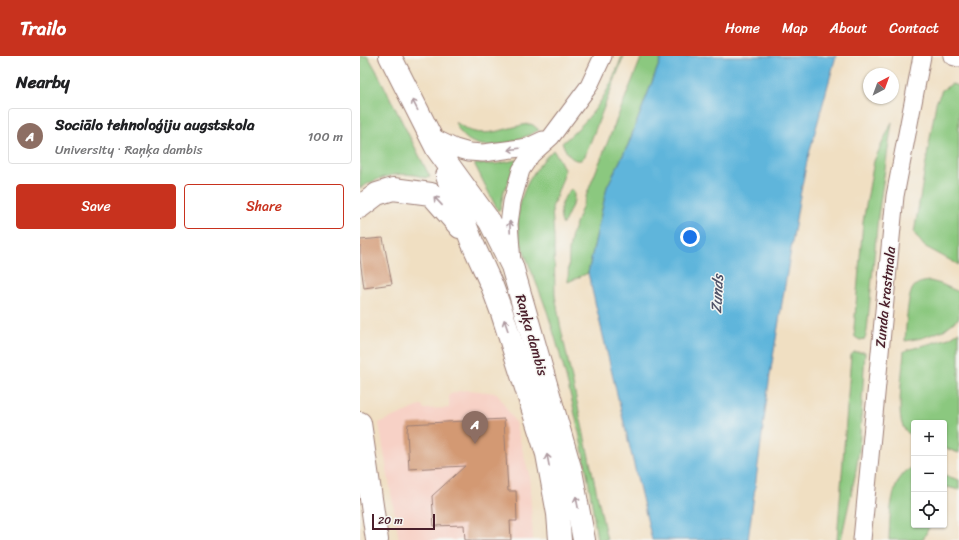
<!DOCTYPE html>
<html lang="en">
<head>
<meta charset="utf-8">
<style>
  :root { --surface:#fff; --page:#f6f6f6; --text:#202124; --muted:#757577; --line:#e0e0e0; --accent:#c8321e }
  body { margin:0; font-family:Sriracha,sans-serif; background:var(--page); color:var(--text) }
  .controls { position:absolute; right:12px; bottom:12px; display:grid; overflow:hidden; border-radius:4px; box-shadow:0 1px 3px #0004 }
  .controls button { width:36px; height:36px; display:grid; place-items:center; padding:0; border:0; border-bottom:1px solid var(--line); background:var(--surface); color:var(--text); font:20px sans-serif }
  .compass { position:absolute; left:503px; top:12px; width:36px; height:36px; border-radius:50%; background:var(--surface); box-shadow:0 1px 3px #0004; rotate:41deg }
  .scale { position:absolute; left:12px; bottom:10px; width:63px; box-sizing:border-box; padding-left:4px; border:2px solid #4a1f2b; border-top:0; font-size:11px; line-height:14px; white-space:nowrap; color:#4a1f2b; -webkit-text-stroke:3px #f6f6f2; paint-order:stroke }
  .you { position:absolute; left:330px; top:181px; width:14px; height:14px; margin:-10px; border:3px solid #fff; border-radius:50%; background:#1a73e8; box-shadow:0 0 0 6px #1a73e833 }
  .badge { display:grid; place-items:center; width:26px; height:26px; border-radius:50%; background:var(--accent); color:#fff; font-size:13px; font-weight:700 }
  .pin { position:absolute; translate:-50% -33px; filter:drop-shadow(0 1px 2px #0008) }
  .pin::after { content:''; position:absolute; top:21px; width:14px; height:12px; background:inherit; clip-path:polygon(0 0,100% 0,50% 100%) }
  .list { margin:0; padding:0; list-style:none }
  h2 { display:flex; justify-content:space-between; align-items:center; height:52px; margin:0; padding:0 16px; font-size:17px }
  h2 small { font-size:13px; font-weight:400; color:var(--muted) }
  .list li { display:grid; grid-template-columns:26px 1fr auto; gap:12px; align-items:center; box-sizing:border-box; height:56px; margin:0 8px 8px; padding:0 8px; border:1px solid var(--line); border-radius:4px }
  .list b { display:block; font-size:15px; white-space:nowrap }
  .list p { margin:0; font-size:13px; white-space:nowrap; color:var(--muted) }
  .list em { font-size:13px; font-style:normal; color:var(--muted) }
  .actions { display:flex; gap:8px; padding:12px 16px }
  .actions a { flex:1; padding:9px 0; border:1px solid var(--accent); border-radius:4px; text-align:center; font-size:14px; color:var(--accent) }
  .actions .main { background:var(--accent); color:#fff }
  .icon { flex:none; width:22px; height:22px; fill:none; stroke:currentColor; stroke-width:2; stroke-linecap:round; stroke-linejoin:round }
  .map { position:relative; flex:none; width:599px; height:484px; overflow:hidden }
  header { display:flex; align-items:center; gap:24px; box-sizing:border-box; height:56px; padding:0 20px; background:var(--accent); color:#fff }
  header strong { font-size:19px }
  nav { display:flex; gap:22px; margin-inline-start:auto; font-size:14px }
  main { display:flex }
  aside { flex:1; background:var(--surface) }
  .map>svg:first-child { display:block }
  .built { fill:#f7d1c6 }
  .green { fill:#8bc87f; stroke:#6a7455 }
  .water { fill:#5fb5db; stroke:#546a83 }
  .building { fill:#d39973 }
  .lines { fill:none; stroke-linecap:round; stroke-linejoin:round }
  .street-casing { stroke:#9d7f76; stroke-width:19 }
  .secondary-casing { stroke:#9d7f76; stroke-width:24 }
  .street { stroke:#fff; stroke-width:17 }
  .secondary { stroke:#fff; stroke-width:22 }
  .oneway { stroke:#ae9aa0 }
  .labels { text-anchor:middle; stroke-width:3; stroke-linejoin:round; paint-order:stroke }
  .street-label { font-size:14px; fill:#4a1f2b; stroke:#f6f6f2 }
  .water-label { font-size:15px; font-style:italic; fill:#515469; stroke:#f6f6f2 }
</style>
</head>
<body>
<header>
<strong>Trailo</strong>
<nav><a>Home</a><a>Map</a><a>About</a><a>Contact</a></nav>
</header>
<main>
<aside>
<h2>Nearby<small></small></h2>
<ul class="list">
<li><span class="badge" style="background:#8d6e63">A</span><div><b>Sociālo tehnoloģiju augstskola</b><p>University · Raņķa dambis</p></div><em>100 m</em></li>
</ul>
<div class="actions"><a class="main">Save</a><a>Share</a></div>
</aside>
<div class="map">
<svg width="599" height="484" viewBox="0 0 599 484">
  <rect width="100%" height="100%" fill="#f6f6f2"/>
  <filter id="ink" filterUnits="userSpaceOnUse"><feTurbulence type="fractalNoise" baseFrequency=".025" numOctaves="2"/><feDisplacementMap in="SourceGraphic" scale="8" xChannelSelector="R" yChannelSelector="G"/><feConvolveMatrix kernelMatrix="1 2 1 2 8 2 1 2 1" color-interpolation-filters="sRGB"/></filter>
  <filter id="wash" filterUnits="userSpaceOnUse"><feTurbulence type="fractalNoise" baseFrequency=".012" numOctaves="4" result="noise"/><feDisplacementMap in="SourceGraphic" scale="16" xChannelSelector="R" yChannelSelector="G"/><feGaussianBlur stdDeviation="0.9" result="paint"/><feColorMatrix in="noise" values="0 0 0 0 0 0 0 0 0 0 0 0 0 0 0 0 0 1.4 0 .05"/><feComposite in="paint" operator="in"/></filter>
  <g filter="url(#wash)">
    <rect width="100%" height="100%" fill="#f0dfc2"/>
    <path class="built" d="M108,334L137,337L155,366L169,418L173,484H39L19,367L62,349L64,353L89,352V339L99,335Z"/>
    <g class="green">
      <path d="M0,0H8L16,14L70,121C64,123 61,120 55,119C33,116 18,122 0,132Z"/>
      <path d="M262,0H264L225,100L221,104C210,106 206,95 202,87C234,60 248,39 262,0Z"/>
      <path d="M282,0H302L268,89L247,131L228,217L208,226L209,194L212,178L228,135Z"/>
      <path d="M592,28L599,30V209L564,190L554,177L576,47L582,34Z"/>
      <path d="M95,66C101,69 105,73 111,75C131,81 150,70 170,68L173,69L179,74C152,88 110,104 95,66Z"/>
      <path d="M532,66L518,160L507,275L505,283L500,284L495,281L494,272L503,166L514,105Z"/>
      <path d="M193,94L199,103L204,113L203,122L192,152L194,182L195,239L200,268L247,484H237C228,411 213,341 192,271C186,250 177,229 169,209C165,197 158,184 158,171C157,139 171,116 193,94Z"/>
      <path d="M156,104L158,105L144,135L140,153L138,155L115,109V108H136Z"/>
      <path d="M211,133L214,135V145L203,169C197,158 202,141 211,133Z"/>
      <path d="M570,225L581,228L599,236V262L584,274L562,282L545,285C546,273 547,241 553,232C557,226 564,226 570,225Z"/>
      <path d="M599,276V397L584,392V367H554V381C548,378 544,374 542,368C537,355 543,310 544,295L589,282Z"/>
      <path d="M494,296H505L499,395L495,420L481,484H477L491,299Z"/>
      <path d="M554,411V469H570L563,484H529C530,462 529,419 554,411Z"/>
      <path d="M584,419L599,424V434L587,431L584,437Z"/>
    </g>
    <path class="water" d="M302,0H476L447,105L439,145L410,319L388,484H292L228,217L247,131L268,89Z"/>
    <g id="blocks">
      <g class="building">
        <path d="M23,182L32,228L4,232L0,203V184Z"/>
        <path d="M144,363L148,435H156L157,465H150L151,484H105L104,469L74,470L72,440L105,410L49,413L47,375L48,368Z"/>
      </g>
    </g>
  </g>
  <g filter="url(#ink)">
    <use href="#blocks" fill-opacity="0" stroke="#9d7f76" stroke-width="1"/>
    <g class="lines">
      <defs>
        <g id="street">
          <path d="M592,0L599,2"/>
          <path d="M70,80L95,92L109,96L123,97L168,91L183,84"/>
          <path d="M152,206L149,168L152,146L161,114L171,99L191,81L229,30L243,0"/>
          <path d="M502,484L535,140L562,0"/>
        </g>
        <g id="secondary">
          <path d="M30,0L77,93L130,166L152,210L211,415L224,484"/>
          <path d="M87,120L112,186L132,230L142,257L187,398L198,458L200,484"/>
          <path d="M0,151L17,138L33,133L71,138L100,171"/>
          <path d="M0,367L17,484"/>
        </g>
      </defs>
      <use href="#street" class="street-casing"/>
      <use href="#secondary" class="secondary-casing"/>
      <use href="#street" class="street"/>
      <use href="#secondary" class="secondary"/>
    </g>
    <defs><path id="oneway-shaft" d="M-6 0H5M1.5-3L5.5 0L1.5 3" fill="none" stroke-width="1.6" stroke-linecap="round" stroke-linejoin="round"/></defs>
    <g class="oneway">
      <use href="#oneway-shaft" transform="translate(55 49) rotate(-117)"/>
      <use href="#oneway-shaft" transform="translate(154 93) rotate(173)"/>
      <use href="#oneway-shaft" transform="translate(78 145) rotate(-133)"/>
      <use href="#oneway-shaft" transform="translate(150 171) rotate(-92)"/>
      <use href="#oneway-shaft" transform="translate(146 269) rotate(-109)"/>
      <use href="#oneway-shaft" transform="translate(188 404) rotate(-101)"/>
      <use href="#oneway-shaft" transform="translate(217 446) rotate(-101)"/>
    </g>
  </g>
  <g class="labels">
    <g class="street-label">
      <text transform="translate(525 241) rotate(-84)" y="5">Zunda krastmala</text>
      <text transform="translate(172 279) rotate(74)" y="5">Raņķa dambis</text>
    </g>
    <g class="water-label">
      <text transform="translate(357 238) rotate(-87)" y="5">Zunds</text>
    </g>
  </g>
</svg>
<div class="controls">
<button>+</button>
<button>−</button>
<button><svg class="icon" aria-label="locate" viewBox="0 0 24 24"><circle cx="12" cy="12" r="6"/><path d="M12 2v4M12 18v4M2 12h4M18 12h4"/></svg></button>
</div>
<svg class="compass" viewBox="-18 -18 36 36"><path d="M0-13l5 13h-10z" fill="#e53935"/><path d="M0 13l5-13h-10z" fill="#757577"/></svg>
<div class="scale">20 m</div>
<div class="you"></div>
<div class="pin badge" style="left:115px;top:388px;background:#8d6e63">A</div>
</div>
</main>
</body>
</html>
